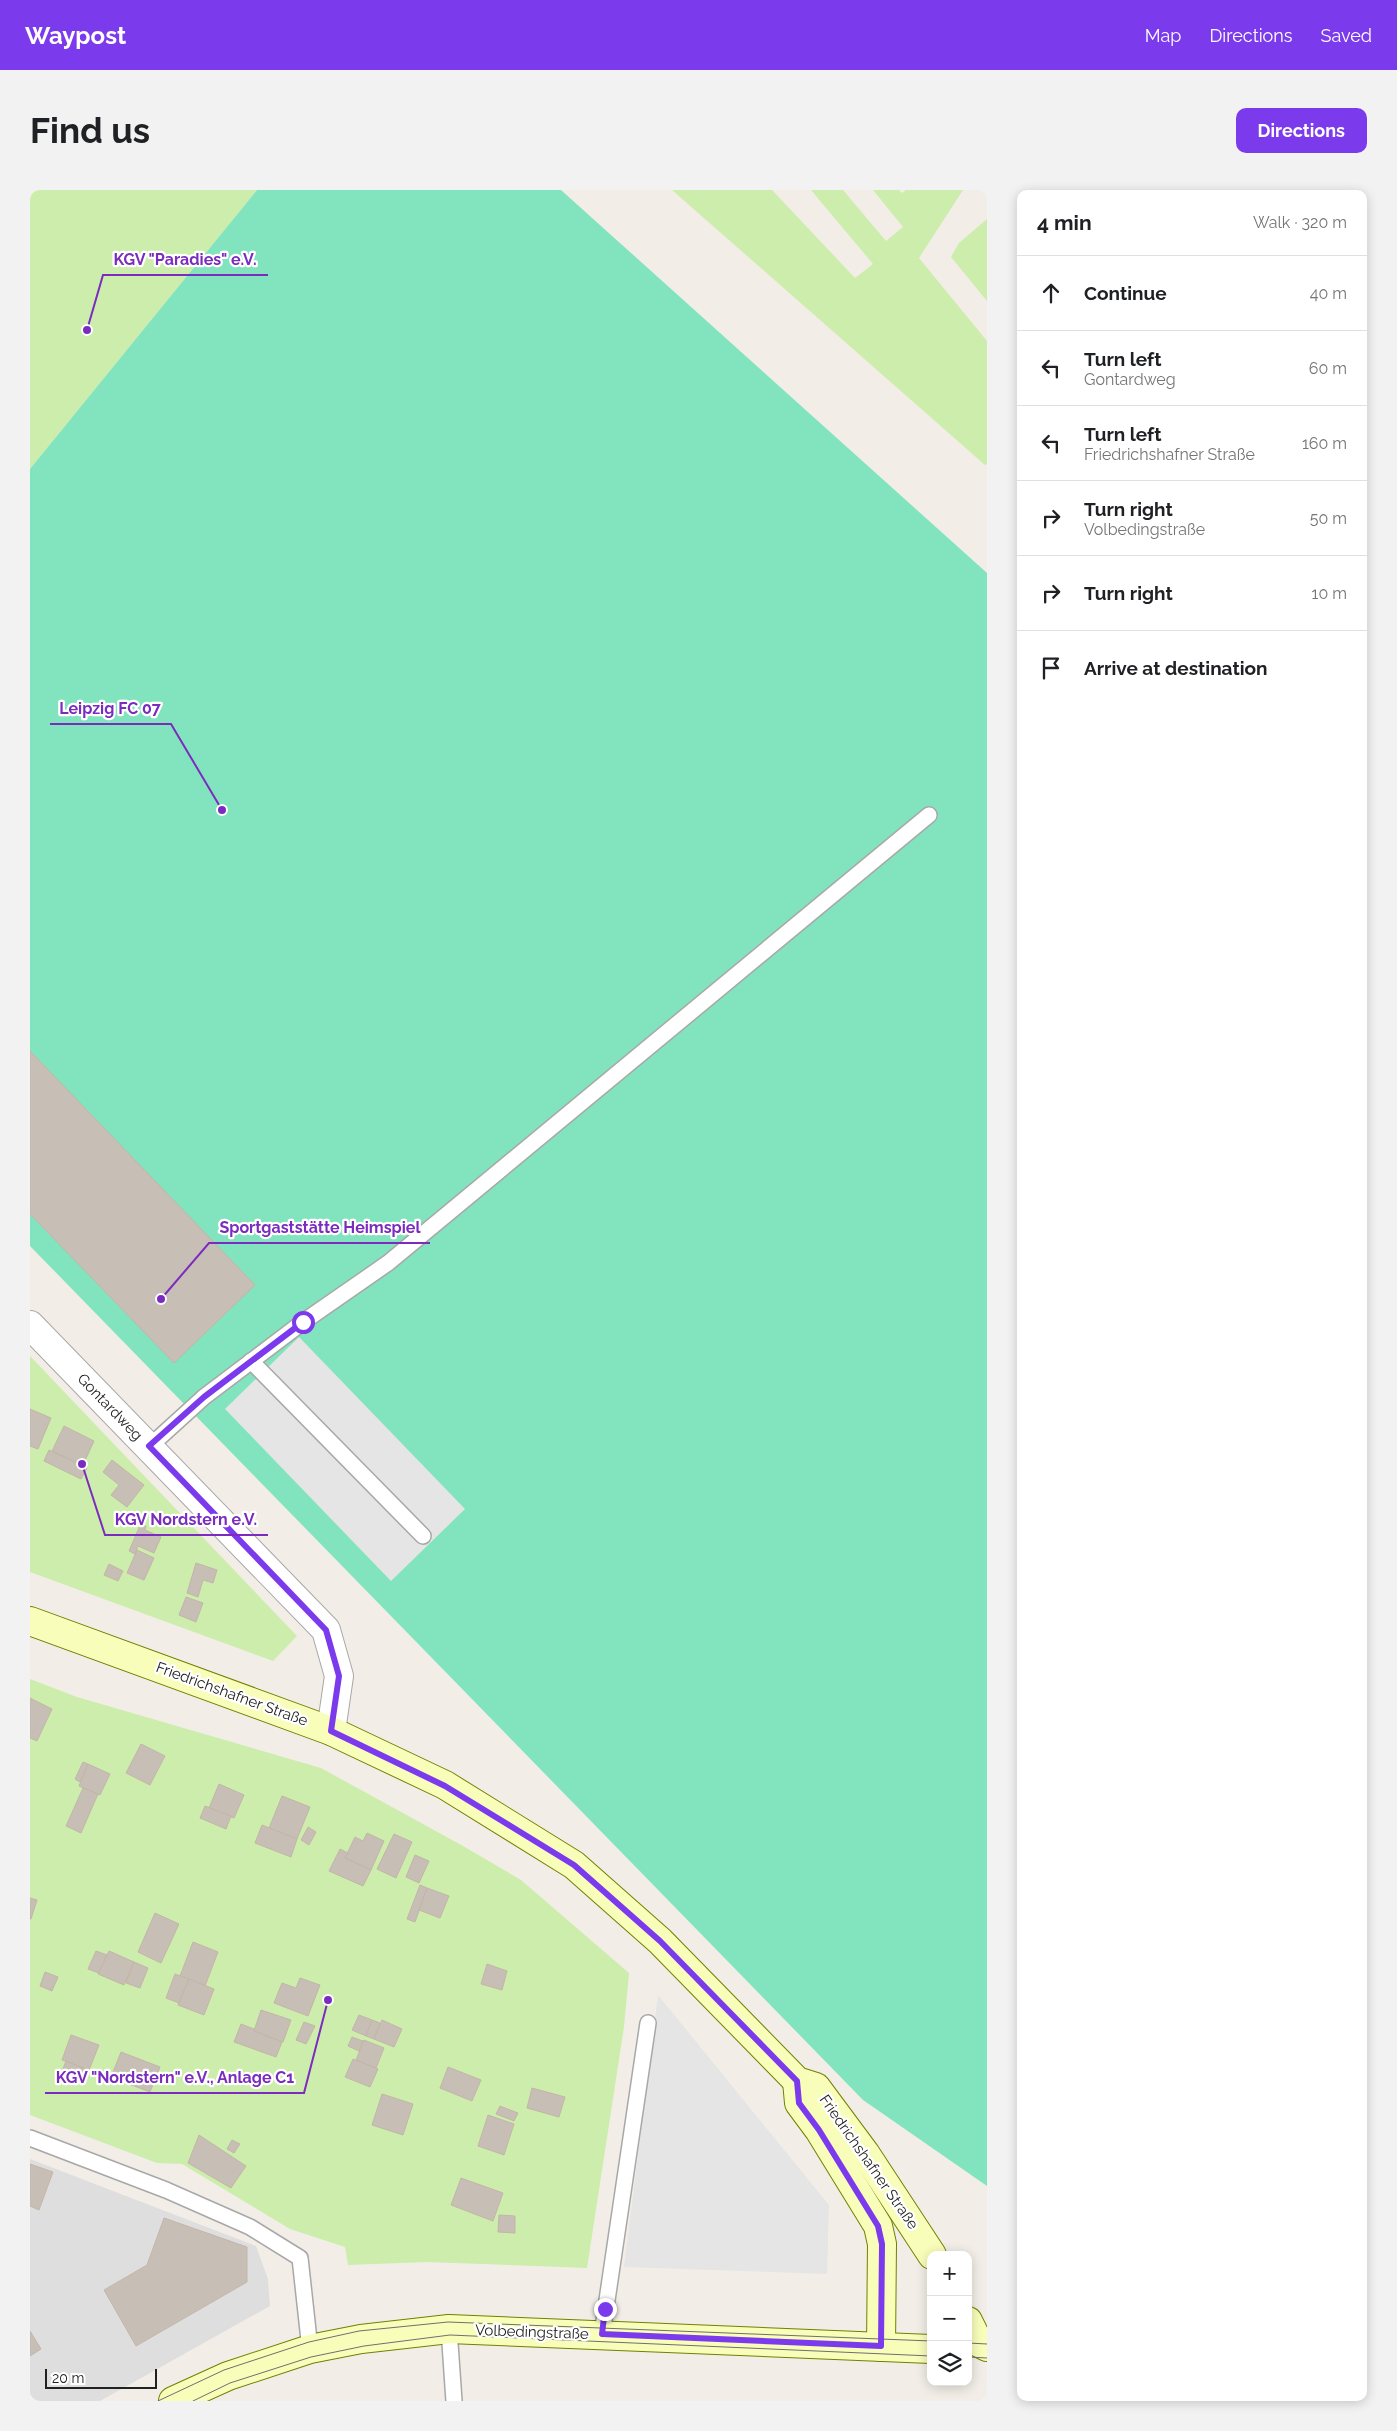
<!DOCTYPE html>
<html lang="en">
<head>
<meta charset="utf-8">
<style>
  :root { --surface:#fff; --page:#f2f2f2; --text:#202124; --muted:#757577; --line:#e0e0e0; --accent:#7c3aed }
  body { margin:0; font-family:Raleway,sans-serif; background:var(--page); color:var(--text) }
  .controls { position:absolute; right:15px; bottom:15px; display:grid; overflow:hidden; border-radius:10px; box-shadow:0 2px 12px #0003 }
  .controls button { width:45px; height:45px; display:grid; place-items:center; padding:0; border:0; border-bottom:1px solid var(--line); background:var(--surface); color:var(--text); font:25px sans-serif }
  .scale { position:absolute; left:15px; bottom:12px; width:112px; box-sizing:border-box; padding-left:5px; border:2px solid #212121; border-top:0; font-size:14px; line-height:18px; white-space:nowrap; color:#212121; -webkit-text-stroke:4px #fff; paint-order:stroke }
  .stop { position:absolute; width:15px; height:15px; margin:-11px; border:4px solid #7c3aed; border-radius:50%; background:#fff }
  .stop.end { background:#7c3aed; border-color:#fff; box-shadow:0 1px 5px #0008 }
  .list { margin:0; padding:0; list-style:none }
  h2 { display:flex; justify-content:space-between; align-items:center; height:65px; margin:0; padding:0 20px; font-size:21px }
  h2 small { font-size:16px; font-weight:400; color:var(--muted) }
  .list li { display:grid; grid-template-columns:32px 1fr auto; gap:15px; align-items:center; box-sizing:border-box; height:75px; padding:0 20px; border-top:1px solid var(--line) }
  .list b { display:block; font-size:19px; white-space:nowrap }
  .list p { margin:0; font-size:16px; white-space:nowrap; color:var(--muted) }
  .list em { font-size:16px; font-style:normal; color:var(--muted) }
  .icon { flex:none; width:28px; height:28px; fill:none; stroke:currentColor; stroke-width:2; stroke-linecap:round; stroke-linejoin:round }
  .map { position:relative; flex:none; width:957px; height:2211px; overflow:hidden; border-radius:10px }
  header { display:flex; align-items:center; gap:30px; box-sizing:border-box; height:70px; padding:0 25px; background:var(--accent); color:#fff }
  header strong { font-size:24px }
  nav { display:flex; gap:28px; margin-inline-start:auto; font-size:18px }
  .intro { display:flex; align-items:center; justify-content:space-between; box-sizing:border-box; height:120px; padding:0 30px }
  h1 { margin:0; font-size:35px }
  .button { padding:12px 22px; border-radius:10px; background:var(--accent); color:#fff; font-size:18px; font-weight:700 }
  main { display:flex; gap:30px; padding:0 30px }
  aside { flex:1; background:var(--surface); border-radius:10px; box-shadow:0 2px 12px #0003 }
  .map>svg:first-child { display:block }
  .residential { fill:#dfdede }
  .grass { fill:#ccedab }
  .pitch { fill:#82e4be }
  .parking { fill:#e5e5e5 }
  .building { fill:#c7beb6; stroke:#c4b5a8 }
  .lines { fill:none; stroke-linecap:round; stroke-linejoin:round }
  .service-casing { stroke:#a8a8a8; stroke-width:18 }
  .minor-casing { stroke:#a8a8a8; stroke-width:30 }
  .secondary-casing { stroke:#728000; stroke-width:30 }
  .service { stroke:#fff; stroke-width:15 }
  .minor { stroke:#fff; stroke-width:28 }
  .secondary { stroke:#f9fdba; stroke-width:28 }
  .tram { stroke:#6f6f6f; stroke-width:1 }
  .route { stroke:#7c3aed; stroke-width:6 }
  .labels { text-anchor:middle; stroke-width:4.5; stroke-linejoin:round; paint-order:stroke }
  .street-label { font-size:15px; fill:#212121; stroke:#fff }
  .leader { fill:none; stroke:#7b2cbf; stroke-width:2 }
  .callout-dot { fill:#7b2cbf; stroke:#fff; stroke-width:2 }
  .callout-label { font-size:16px; text-anchor:middle; font-weight:bold; fill:#7b2cbf; stroke:#fff; stroke-width:4.5; stroke-linejoin:round; paint-order:stroke }
</style>
</head>
<body>
<header>
<strong>Waypost</strong>
<nav><a>Map</a><a>Directions</a><a>Saved</a></nav>
</header>
<div class="intro"><h1>Find us</h1><a class="button">Directions</a></div>
<main>
<div class="map">
<svg width="957" height="2211" viewBox="0 0 957 2211">
  <rect width="100%" height="100%" fill="#f2eee7"/>
  <path class="residential" d="M0,1969L226,2056L238,2089L240,2116L70,2211H0Z"/>
  <g class="grass">
    <path d="M0,0H227L0,279Z"/>
    <path d="M642,0H742L825,88L843,74L781,0H813L856,51L873,37L843,0H869L872,3L876,0H933L889,68L957,151V274L955,275Z"/>
    <path d="M957,29V111L921,67L929,53Z"/>
    <path d="M0,1166L267,1446L243,1471L0,1382Z"/>
    <path d="M0,1489L47,1507L291,1578L433,1656L491,1690L599,1783L594,1837L557,2078L397,2072L318,2075L315,2057L260,2039L152,1974L127,1973L0,1925Z"/>
  </g>
  <path class="pitch" d="M227,0H531L957,383V1996L833,1910L0,1056V279Z"/>
  <g class="parking">
    <path d="M269,1147L435,1319L361,1391L195,1219Z"/>
    <path d="M628,1805L799,2015L797,2084L594,2077Z"/>
  </g>
  <g class="building">
    <path d="M0,861L225,1095L144,1173L0,1024Z"/>
    <path d="M0,1219L21,1228L8,1259L0,1256Z"/>
    <path d="M34,1236L64,1251L53,1275L22,1261Z"/>
    <path d="M19,1260L57,1278L51,1289L14,1271Z"/>
    <path d="M82,1270L114,1295L97,1317L81,1305L89,1295L73,1282Z"/>
    <path d="M111,1333L116,1336L115,1340L131,1347L124,1363L108,1356L105,1364L99,1361Z"/>
    <path d="M107,1360L124,1368L114,1390L97,1383Z"/>
    <path d="M166,1373L187,1380L183,1393L173,1390L168,1407L157,1403Z"/>
    <path d="M79,1374L93,1381L88,1391L74,1385Z"/>
    <path d="M156,1407L173,1413L166,1432L149,1425Z"/>
    <path d="M0,1508L22,1519L7,1551L0,1548Z"/>
    <path d="M111,1554L135,1566L120,1595L96,1583Z"/>
    <path d="M53,1572L58,1574L50,1592L45,1589Z"/>
    <path d="M58,1574L80,1584L70,1605L49,1596Z"/>
    <path d="M189,1594L214,1605L204,1628L179,1618Z"/>
    <path d="M53,1598L68,1604L51,1643L36,1636Z"/>
    <path d="M252,1606L280,1617L267,1649L239,1638Z"/>
    <path d="M175,1616L201,1626L196,1639L170,1628Z"/>
    <path d="M232,1635L267,1649L261,1667L225,1653Z"/>
    <path d="M278,1637L286,1642L279,1655L271,1650Z"/>
    <path d="M337,1643L354,1651L341,1680L315,1668L325,1647L333,1651Z"/>
    <path d="M364,1644L382,1652L366,1688L347,1679Z"/>
    <path d="M310,1659L318,1663L315,1668L341,1680L333,1696L299,1681Z"/>
    <path d="M385,1665L399,1671L389,1693L376,1687Z"/>
    <path d="M390,1695L397,1698L385,1732L377,1729Z"/>
    <path d="M397,1698L419,1706L410,1728L389,1720Z"/>
    <path d="M0,1708L7,1710L1,1729H0Z"/>
    <path d="M125,1723L149,1734L131,1773L108,1762Z"/>
    <path d="M163,1752L188,1762L175,1796L150,1786Z"/>
    <path d="M66,1761L77,1765L69,1783L58,1779Z"/>
    <path d="M79,1761L104,1772L94,1795L68,1784Z"/>
    <path d="M104,1772L118,1778L110,1798L96,1793Z"/>
    <path d="M457,1774L477,1781L472,1800L451,1794Z"/>
    <path d="M15,1782L28,1787L22,1801L10,1796Z"/>
    <path d="M145,1784L159,1789L149,1813L136,1808Z"/>
    <path d="M270,1788L290,1795L278,1826L244,1813L252,1793L266,1798Z"/>
    <path d="M159,1789L184,1799L174,1825L148,1815Z"/>
    <path d="M231,1820L261,1830L253,1852L224,1841Z"/>
    <path d="M329,1825L342,1830L336,1846L322,1840Z"/>
    <path d="M342,1830L350,1833L344,1849L336,1846Z"/>
    <path d="M352,1830L372,1839L364,1857L344,1849Z"/>
    <path d="M274,1832L285,1836L276,1854L266,1850Z"/>
    <path d="M211,1834L224,1839V1841L252,1852L246,1867L204,1852Z"/>
    <path d="M41,1845L69,1855L59,1880L32,1870Z"/>
    <path d="M322,1847L333,1851L329,1861L318,1856Z"/>
    <path d="M334,1850L354,1858L346,1878L326,1870Z"/>
    <path d="M91,1862L130,1877L120,1902L81,1887Z"/>
    <path d="M323,1869L348,1879L340,1897L315,1887Z"/>
    <path d="M36,1871L55,1879L51,1891L31,1884Z"/>
    <path d="M418,1877L451,1890L442,1911L410,1898Z"/>
    <path d="M502,1898L535,1907L529,1927L497,1918Z"/>
    <path d="M352,1904L383,1914L373,1945L342,1935Z"/>
    <path d="M470,1916L488,1923L484,1931L466,1924Z"/>
    <path d="M458,1925L484,1934L474,1965L448,1956Z"/>
    <path d="M169,1945L216,1976L201,1998L158,1973Z"/>
    <path d="M202,1950L210,1954L204,1963L197,1959Z"/>
    <path d="M0,1974L23,1982L9,2020L0,2016Z"/>
    <path d="M431,1988L473,2003L463,2031L421,2015Z"/>
    <path d="M469,2025L485,2026V2043L468,2042Z"/>
    <path d="M134,2028L217,2057V2092L106,2156L74,2100L117,2075Z"/>
    <path d="M0,2141L11,2159L0,2166Z"/>
  </g>
  <g class="lines">
    <defs>
      <g id="service">
        <path d="M221,1171L393,1346"/>
        <path d="M119,1257L174,1207L273,1132L358,1073L899,625"/>
        <path d="M0,1948L136,2000L220,2037L270,2068L280,2159"/>
        <path d="M419,2139L424,2211"/>
        <path d="M572,2144L618,1833"/>
      </g>
      <path id="minor" d="M0,1135L296,1440L309,1486L301,1541"/>
      <g id="secondary">
        <path d="M0,1431L301,1541L415,1595L544,1675L630,1751L767,1891L786,1897L835,1963L902,2065"/>
        <path d="M767,1891L769,1913L789,1940L848,2036L852,2054L851,2157"/>
        <path d="M938,2131L949,2153L957,2157"/>
        <path d="M143,2211L198,2186L280,2159L331,2149L419,2139L901,2159"/>
      </g>
    </defs>
    <use href="#service" class="service-casing"/>
    <use href="#minor" class="minor-casing"/>
    <use href="#secondary" class="secondary-casing"/>
    <use href="#service" class="service"/>
    <use href="#minor" class="minor"/>
    <use href="#secondary" class="secondary"/>
    <g class="tram">
      <path d="M938,2153L957,2154"/>
      <path d="M938,2167L957,2168"/>
      <path d="M128,2211L194,2180L279,2152L329,2141L418,2132L901,2151"/>
      <path d="M163,2211L200,2193L281,2167L334,2156L420,2145L901,2166"/>
    </g>
  </g>
  <g class="lines">
    <path class="route" d="M273,1132L174,1207L119,1256L296,1440L309,1486L301,1541L415,1596L544,1675L630,1751L767,1891L769,1913L789,1940L848,2036L852,2054L851,2156L572,2144L575,2119"/>
  </g>
  <g class="labels">
    <g class="street-label">
      <text transform="translate(80 1217) rotate(46)" y="5">Gontardweg</text>
      <text transform="translate(202 1504) rotate(20)" y="5">Friedrichshafner Straße</text>
      <text transform="translate(839 1972) rotate(55)" y="5">Friedrichshafner Straße</text>
      <text transform="translate(502 2142) rotate(2)" y="5">Volbedingstraße</text>
    </g>
  </g>
  <path class="leader" d="M57 140L73 85H238M192 620L141 534H20M131 1109L179 1053H400M52 1274L75 1345H238M298 1810L274 1903H15"/>
  <g class="callout-dot">
    <circle cx="57" cy="140" r="5"/>
    <circle cx="192" cy="620" r="5"/>
    <circle cx="131" cy="1109" r="5"/>
    <circle cx="52" cy="1274" r="5"/>
    <circle cx="298" cy="1810" r="5"/>
  </g>
  <g class="callout-label">
    <text x="155" y="75">KGV "Paradies" e.V.</text>
    <text x="80" y="524">Leipzig FC 07</text>
    <text x="290" y="1043">Sportgaststätte Heimspiel</text>
    <text x="156" y="1335">KGV Nordstern e.V.</text>
    <text x="145" y="1893">KGV "Nordstern" e.V., Anlage C1</text>
  </g>
</svg>
<div class="controls">
<button>+</button>
<button>−</button>
<button><svg class="icon" aria-label="layers" viewBox="0 0 24 24"><path d="M12 4l9 5-9 5-9-5zM3 14l9 5 9-5"/></svg></button>
</div>
<div class="scale">20 m</div>
<div class="stop" style="left:273px;top:1132px"></div>
<div class="stop end" style="left:575px;top:2119px"></div>
</div>
<aside>
<h2>4 min<small>Walk · 320 m</small></h2>
<ul class="list">
<li><svg class="icon" aria-label="ahead" viewBox="0 0 24 24"><path d="M12 20V5M6 11l6-6 6 6"/></svg><div><b>Continue</b></div><em>40 m</em></li>
<li><svg class="icon" aria-label="left" viewBox="0 0 24 24"><path d="M17 20v-9H6M10 6l-5 5 5 5"/></svg><div><b>Turn left</b><p>Gontardweg</p></div><em>60 m</em></li>
<li><svg class="icon" aria-label="left" viewBox="0 0 24 24"><path d="M17 20v-9H6M10 6l-5 5 5 5"/></svg><div><b>Turn left</b><p>Friedrichshafner Straße</p></div><em>160 m</em></li>
<li><svg class="icon" aria-label="right" viewBox="0 0 24 24"><path d="M7 20v-9h11M14 6l5 5-5 5"/></svg><div><b>Turn right</b><p>Volbedingstraße</p></div><em>50 m</em></li>
<li><svg class="icon" aria-label="right" viewBox="0 0 24 24"><path d="M7 20v-9h11M14 6l5 5-5 5"/></svg><div><b>Turn right</b></div><em>10 m</em></li>
<li><svg class="icon" aria-label="arrive" viewBox="0 0 24 24"><path d="M6 21V4h12l-3 4 3 4H6"/></svg><div><b>Arrive at destination</b></div></li>
</ul>
</aside>
</main>
</body>
</html>
